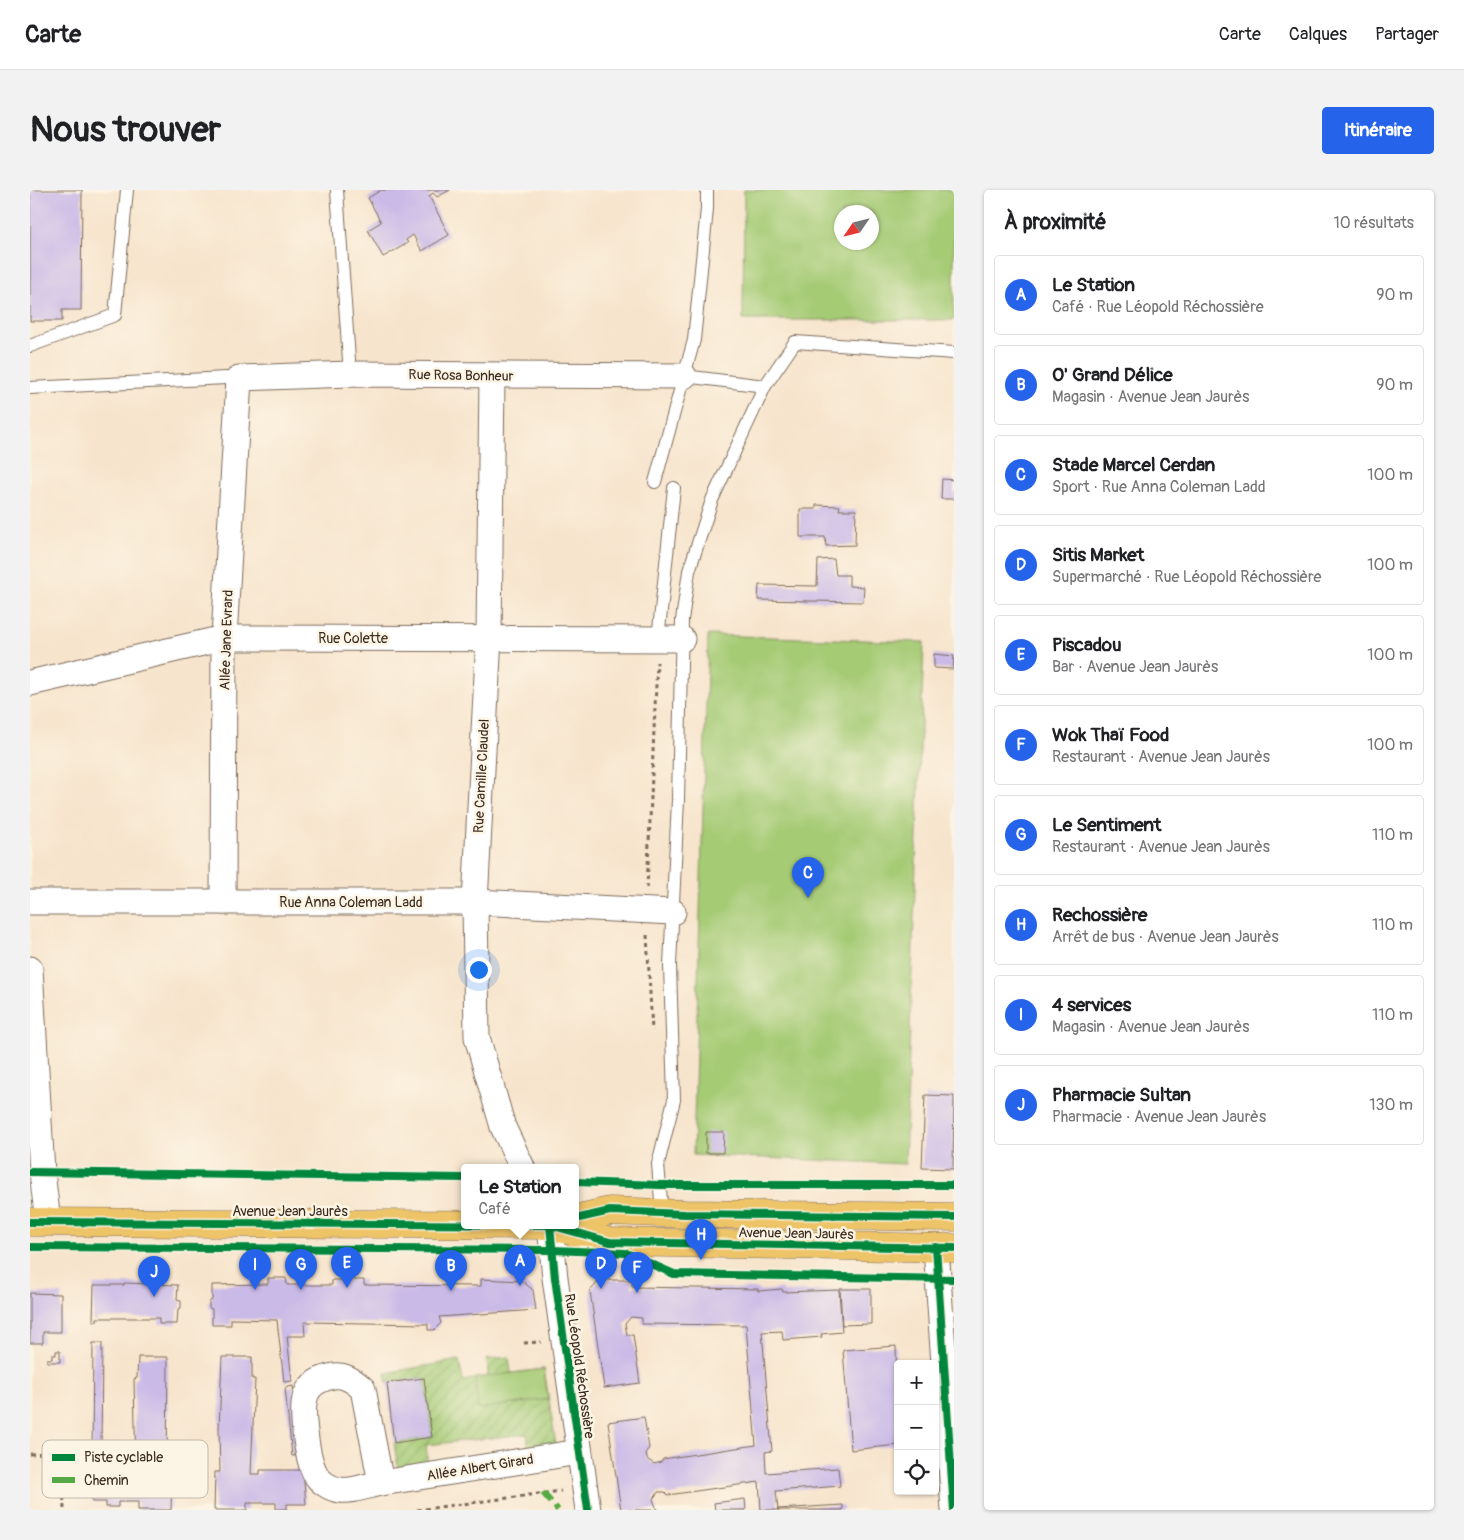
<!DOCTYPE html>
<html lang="fr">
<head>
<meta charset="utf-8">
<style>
  :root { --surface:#fff; --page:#f2f2f2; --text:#202124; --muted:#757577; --line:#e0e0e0; --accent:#2563eb }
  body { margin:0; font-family:Pangolin,sans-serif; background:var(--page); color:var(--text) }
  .controls { position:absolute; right:15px; bottom:15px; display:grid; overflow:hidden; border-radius:5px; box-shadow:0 1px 4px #0004 }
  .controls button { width:45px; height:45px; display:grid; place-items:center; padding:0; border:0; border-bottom:1px solid var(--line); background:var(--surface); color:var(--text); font:25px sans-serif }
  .compass { position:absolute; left:804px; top:15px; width:45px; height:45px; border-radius:50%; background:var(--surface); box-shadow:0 1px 4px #0004; rotate:235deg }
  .you { position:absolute; left:448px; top:779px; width:18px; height:18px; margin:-12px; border:4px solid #fff; border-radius:50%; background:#1a73e8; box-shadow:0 0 0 8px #1a73e833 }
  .badge { display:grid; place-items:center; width:32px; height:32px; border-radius:50%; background:var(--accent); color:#fff; font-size:16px; font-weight:700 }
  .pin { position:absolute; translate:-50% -41px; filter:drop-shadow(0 1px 2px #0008) }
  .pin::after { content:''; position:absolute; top:26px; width:18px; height:15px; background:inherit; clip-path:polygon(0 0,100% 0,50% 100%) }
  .popup { position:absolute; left:431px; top:974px; width:118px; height:65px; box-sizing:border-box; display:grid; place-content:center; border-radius:5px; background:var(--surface); filter:drop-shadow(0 1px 4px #0005); font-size:16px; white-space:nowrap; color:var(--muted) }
  .popup b { font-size:19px; color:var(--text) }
  .popup::after { content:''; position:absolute; left:50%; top:100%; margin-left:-10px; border:10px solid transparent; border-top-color:var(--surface) }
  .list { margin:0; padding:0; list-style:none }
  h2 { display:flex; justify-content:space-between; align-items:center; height:65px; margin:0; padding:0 20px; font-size:21px }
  h2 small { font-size:16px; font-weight:400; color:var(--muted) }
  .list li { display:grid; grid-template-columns:32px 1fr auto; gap:15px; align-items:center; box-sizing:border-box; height:80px; margin:0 10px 10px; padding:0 10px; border:1px solid var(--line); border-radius:5px }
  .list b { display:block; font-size:19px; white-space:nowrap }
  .list p { margin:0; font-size:16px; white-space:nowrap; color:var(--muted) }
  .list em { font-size:16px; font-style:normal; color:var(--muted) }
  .icon { flex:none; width:28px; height:28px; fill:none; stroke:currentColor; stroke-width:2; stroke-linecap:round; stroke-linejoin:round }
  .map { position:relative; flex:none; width:924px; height:1320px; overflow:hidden; border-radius:5px }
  header { display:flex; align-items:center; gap:30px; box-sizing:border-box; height:70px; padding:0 25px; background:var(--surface); border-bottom:1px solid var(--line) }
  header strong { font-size:24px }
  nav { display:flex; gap:28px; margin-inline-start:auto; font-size:18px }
  .intro { display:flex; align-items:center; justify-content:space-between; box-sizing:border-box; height:120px; padding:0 30px }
  h1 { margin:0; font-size:35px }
  .button { padding:12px 22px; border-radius:5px; background:var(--accent); color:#fff; font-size:18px; font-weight:700 }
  main { display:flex; gap:30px; padding:0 30px }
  aside { flex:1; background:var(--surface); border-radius:5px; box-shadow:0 1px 4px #0004 }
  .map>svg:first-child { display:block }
  .garden { fill:url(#garden-furrows); stroke:#707a4a }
  .pitch { fill:#a5cb75; stroke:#707a4a; fill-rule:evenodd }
  .building { fill:#cabae7 }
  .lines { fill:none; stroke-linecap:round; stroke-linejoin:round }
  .lane-casing { stroke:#7d6b5b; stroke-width:14 }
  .street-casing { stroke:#7d6b5b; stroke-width:27 }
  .primary-casing { stroke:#7d6b5b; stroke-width:29 }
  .path { stroke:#7d6b5b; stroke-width:3; stroke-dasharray:4 4; stroke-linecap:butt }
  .lane { stroke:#fff; stroke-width:12 }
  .street { stroke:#fff; stroke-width:25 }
  .primary { stroke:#eec469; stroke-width:28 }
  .quiet { stroke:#55ab43; stroke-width:6; stroke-dasharray:12 6; stroke-linecap:butt }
  .cycleway-casing { stroke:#fcf5e5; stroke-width:11 }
  .cycleway { stroke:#00873e; stroke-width:8 }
  .labels { text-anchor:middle; stroke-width:5; stroke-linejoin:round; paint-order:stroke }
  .street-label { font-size:14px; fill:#3b2a1e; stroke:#fcf5e5 }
  .key { fill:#fcf5e5; stroke:#c2b8a9; stroke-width:1 }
  .key-label { font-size:14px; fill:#3b2a1e }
</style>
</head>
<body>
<header>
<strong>Carte</strong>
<nav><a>Carte</a><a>Calques</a><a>Partager</a></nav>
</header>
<div class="intro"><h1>Nous trouver</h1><a class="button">Itinéraire</a></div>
<main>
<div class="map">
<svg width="924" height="1320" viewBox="0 0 924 1320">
  <defs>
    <pattern id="garden-furrows" width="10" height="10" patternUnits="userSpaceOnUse" patternTransform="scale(1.25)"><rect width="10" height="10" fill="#a5cb75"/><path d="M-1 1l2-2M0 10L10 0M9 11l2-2" fill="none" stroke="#8fae65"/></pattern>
  </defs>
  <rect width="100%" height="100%" fill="#fcf5e5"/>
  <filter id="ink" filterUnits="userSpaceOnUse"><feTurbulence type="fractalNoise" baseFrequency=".02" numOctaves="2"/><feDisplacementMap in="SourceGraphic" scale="10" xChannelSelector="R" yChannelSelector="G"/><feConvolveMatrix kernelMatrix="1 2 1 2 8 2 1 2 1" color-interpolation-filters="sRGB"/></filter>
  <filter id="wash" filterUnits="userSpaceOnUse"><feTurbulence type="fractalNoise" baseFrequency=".0096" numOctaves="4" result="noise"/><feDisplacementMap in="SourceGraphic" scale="20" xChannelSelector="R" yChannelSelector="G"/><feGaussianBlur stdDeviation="1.12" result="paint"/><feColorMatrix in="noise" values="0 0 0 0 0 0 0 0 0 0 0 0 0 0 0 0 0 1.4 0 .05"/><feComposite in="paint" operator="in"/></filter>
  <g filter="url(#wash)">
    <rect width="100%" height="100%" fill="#f7e4cc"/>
    <path class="garden" d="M479,1167L481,1183L514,1179L526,1255L499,1259L497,1244L396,1255L398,1274L368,1278L364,1253L402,1247L394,1188L357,1193L355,1183L429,1170L433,1191L458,1186L457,1169Z"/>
    <g class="pitch">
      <path d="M714,0H924V130H713ZM812,22H842V52H812Z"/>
      <path d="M678,445L894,452L875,974L663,965Z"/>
      <path d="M514,1179L518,1209L448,1219L445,1188Z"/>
    </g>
    <g id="blocks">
      <g class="building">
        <path d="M0,0H52L51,120H32V131H0Z"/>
        <path d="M351,0H420L407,7L403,3L399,6L419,45L392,61L383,45L376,50L378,53L353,67L338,40L351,32L338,8Z"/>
        <path d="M912,289L924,290V309H911Z"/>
        <path d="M786,315L810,316L809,320H826L825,355L796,356L795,347H770V319H786Z"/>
        <path d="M804,369L806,385H819V396L834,397L833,412L728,410L729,395L787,396L788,370Z"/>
        <path d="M904,464L924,466L923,479L904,478Z"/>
        <path d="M895,905L924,906L923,979L892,978Z"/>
        <path d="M676,942H694L693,963H676Z"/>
        <path d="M238,1088H256L257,1095H302V1090H334V1095L451,1096V1089L492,1091L503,1100L506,1120L409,1127L411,1133L404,1140H398V1134L274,1132L275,1146H257L262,1191L254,1192L247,1130L201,1129V1135H182V1119L179,1118V1112L182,1110V1095L238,1094Z"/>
        <path d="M570,1090H602V1097L728,1099V1101L752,1099L753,1102L809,1100L812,1142L791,1144L792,1147L753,1150L752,1141L732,1142L742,1261L735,1262L736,1283L808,1278L810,1296L746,1301L748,1320H731L729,1292L638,1305L635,1302H628L623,1309L627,1320H591L578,1232L614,1227L619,1258L616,1262L617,1269L624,1274L631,1272L633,1269L726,1255L724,1233L716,1135L612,1134V1128L601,1127L595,1134L597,1145H603L610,1193L574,1198L560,1101Z"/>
        <path d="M94,1093L148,1095L147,1109L151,1111V1118L148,1119L147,1134H129V1128H67V1131H63L64,1095H94Z"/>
        <path d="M810,1099H841V1134L812,1135Z"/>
        <path d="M0,1103L31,1104V1142H13V1153H0Z"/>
        <path d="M63,1153H72L71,1264H62Z"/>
        <path d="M866,1156L868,1255L821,1260L813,1160Z"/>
        <path d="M26,1161H30V1172H17V1169H22V1165H26Z"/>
        <path d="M108,1167H138L137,1282H142L141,1320H108V1312H88V1317H76V1312H62V1279H97V1283H106L104,1189L107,1188Z"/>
        <path d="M192,1167H222V1189H225L221,1284H230V1280H273L276,1314H257V1319H246V1313H217V1320H184L185,1282H190L189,1239Z"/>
        <path d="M394,1188L402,1247L364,1253L357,1193Z"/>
        <path d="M263,1196L271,1265L262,1266L255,1198Z"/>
        <path d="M715,1309L716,1320H685L684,1313Z"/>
        <path d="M813,1315V1320H748V1319Z"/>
      </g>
    </g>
  </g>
  <g filter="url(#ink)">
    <use href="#blocks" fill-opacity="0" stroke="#7d6b5b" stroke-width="1"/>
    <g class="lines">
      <defs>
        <g id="lane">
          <path d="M307,0L320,184"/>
          <path d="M0,156L85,125L97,0"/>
          <path d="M735,196L765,152L924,163"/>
          <path d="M0,198L196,188"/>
          <path d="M625,292L654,186"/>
          <path d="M628,449L644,298"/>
          <path d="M632,1023L628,974L644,910L640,775L648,610L652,430L659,381L682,310L735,196L654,186L664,150L677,19V0"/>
        </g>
        <g id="street">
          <path d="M462,186L459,447L445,712L447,847L473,937L492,977"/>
          <path d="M0,493L194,448L652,449"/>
          <path d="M0,712H445L643,722"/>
          <path d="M193,712L194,448L209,188L320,184L654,186"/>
          <path d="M0,779L12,982L18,1032"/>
          <path d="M520,1035L525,1088L558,1320"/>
          <path d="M906,1057L924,1320"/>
          <path d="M351,1293C339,1295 321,1302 310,1300C301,1299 289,1292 285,1283C277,1268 270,1220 276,1205C280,1194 289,1190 299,1187C313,1183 323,1190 333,1199L351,1293L549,1262"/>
        </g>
        <g id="primary">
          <path d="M545,1029L580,1021L655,1024L924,1027"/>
          <path d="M0,1032L523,1035"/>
          <path d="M520,1035L580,1052L924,1058"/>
        </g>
      </defs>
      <use href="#lane" class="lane-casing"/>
      <use href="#street" class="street-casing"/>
      <use href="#primary" class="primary-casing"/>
      <g class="path">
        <path d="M617,698L627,472"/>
        <path d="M617,745L622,841"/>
        <path d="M494,1153L511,1152"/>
        <path d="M32,1251L34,1320"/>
        <path d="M0,1264L32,1262"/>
        <path d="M387,1320L531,1301"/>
      </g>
      <use href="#lane" class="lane"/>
      <use href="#street" class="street"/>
      <use href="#primary" class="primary"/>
      <path class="quiet" d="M513,1303L528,1320"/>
      <defs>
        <g id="cycleway">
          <path d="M0,982L435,988"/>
          <path d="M545,992L630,995H924"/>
          <path d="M545,1029L580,1021L655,1024L924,1027"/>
          <path d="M0,1032L523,1035"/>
          <path d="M520,1035L580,1052L924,1058"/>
          <path d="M520,1035L525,1088L558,1320"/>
          <path d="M0,1057L522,1060L596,1063L644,1084L924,1089"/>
          <path d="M906,1057L924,1320"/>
        </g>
      </defs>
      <use href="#cycleway" class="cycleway-casing"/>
      <use href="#cycleway" class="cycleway"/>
    </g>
  </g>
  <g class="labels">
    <g class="street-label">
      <text transform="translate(431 185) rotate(1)" y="5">Rue Rosa Bonheur</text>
      <text x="323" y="453">Rue Colette</text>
      <text transform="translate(196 450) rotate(-88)" y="5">Allée Jane Evrard</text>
      <text transform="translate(451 586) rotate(-87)" y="5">Rue Camille Claudel</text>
      <text x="321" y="717">Rue Anna Coleman Ladd</text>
      <text x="260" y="1026">Avenue Jean Jaurès</text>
      <text transform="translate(766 1043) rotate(1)" y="5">Avenue Jean Jaurès</text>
      <text transform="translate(550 1176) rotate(82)" y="5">Rue Léopold Réchossière</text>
      <text transform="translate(450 1277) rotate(-9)" y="5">Allée Albert Girard</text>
    </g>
  </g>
  <rect x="12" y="1250" width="166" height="58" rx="8" class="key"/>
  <rect x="22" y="1264" width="23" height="7" fill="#00873e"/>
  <rect x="22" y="1287" width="23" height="6" fill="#55ab43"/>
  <g class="key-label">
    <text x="54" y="1272">Piste cyclable</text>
    <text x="54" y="1295">Chemin</text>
  </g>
</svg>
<div class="controls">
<button>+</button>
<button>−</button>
<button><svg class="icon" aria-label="locate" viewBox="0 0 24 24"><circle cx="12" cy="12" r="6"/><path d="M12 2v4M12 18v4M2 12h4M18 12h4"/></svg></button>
</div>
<svg class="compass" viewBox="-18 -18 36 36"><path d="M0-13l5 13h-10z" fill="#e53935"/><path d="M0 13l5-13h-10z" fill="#757577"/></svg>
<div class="you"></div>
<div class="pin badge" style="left:490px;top:1096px">A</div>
<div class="popup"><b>Le Station</b>Café</div>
<div class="pin badge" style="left:421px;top:1101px">B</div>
<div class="pin badge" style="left:778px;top:708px">C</div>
<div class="pin badge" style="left:571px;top:1099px">D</div>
<div class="pin badge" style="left:317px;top:1098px">E</div>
<div class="pin badge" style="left:607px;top:1103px">F</div>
<div class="pin badge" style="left:271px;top:1100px">G</div>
<div class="pin badge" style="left:671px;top:1070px">H</div>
<div class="pin badge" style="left:225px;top:1100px">I</div>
<div class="pin badge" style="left:124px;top:1107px">J</div>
</div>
<aside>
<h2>À proximité<small>10 résultats</small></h2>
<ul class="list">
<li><span class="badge">A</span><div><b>Le Station</b><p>Café · Rue Léopold Réchossière</p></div><em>90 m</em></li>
<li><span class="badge">B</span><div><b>O' Grand Délice</b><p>Magasin · Avenue Jean Jaurès</p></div><em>90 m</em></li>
<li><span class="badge">C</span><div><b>Stade Marcel Cerdan</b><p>Sport · Rue Anna Coleman Ladd</p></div><em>100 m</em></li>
<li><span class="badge">D</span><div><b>Sitis Market</b><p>Supermarché · Rue Léopold Réchossière</p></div><em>100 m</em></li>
<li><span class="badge">E</span><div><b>Piscadou</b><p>Bar · Avenue Jean Jaurès</p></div><em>100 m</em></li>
<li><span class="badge">F</span><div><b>Wok Thaï Food</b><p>Restaurant · Avenue Jean Jaurès</p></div><em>100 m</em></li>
<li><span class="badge">G</span><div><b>Le Sentiment</b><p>Restaurant · Avenue Jean Jaurès</p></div><em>110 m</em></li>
<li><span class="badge">H</span><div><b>Rechossière</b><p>Arrêt de bus · Avenue Jean Jaurès</p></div><em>110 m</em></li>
<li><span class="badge">I</span><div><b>4 services</b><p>Magasin · Avenue Jean Jaurès</p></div><em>110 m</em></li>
<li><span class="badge">J</span><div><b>Pharmacie Sultan</b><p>Pharmacie · Avenue Jean Jaurès</p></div><em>130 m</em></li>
</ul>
</aside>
</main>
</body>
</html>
